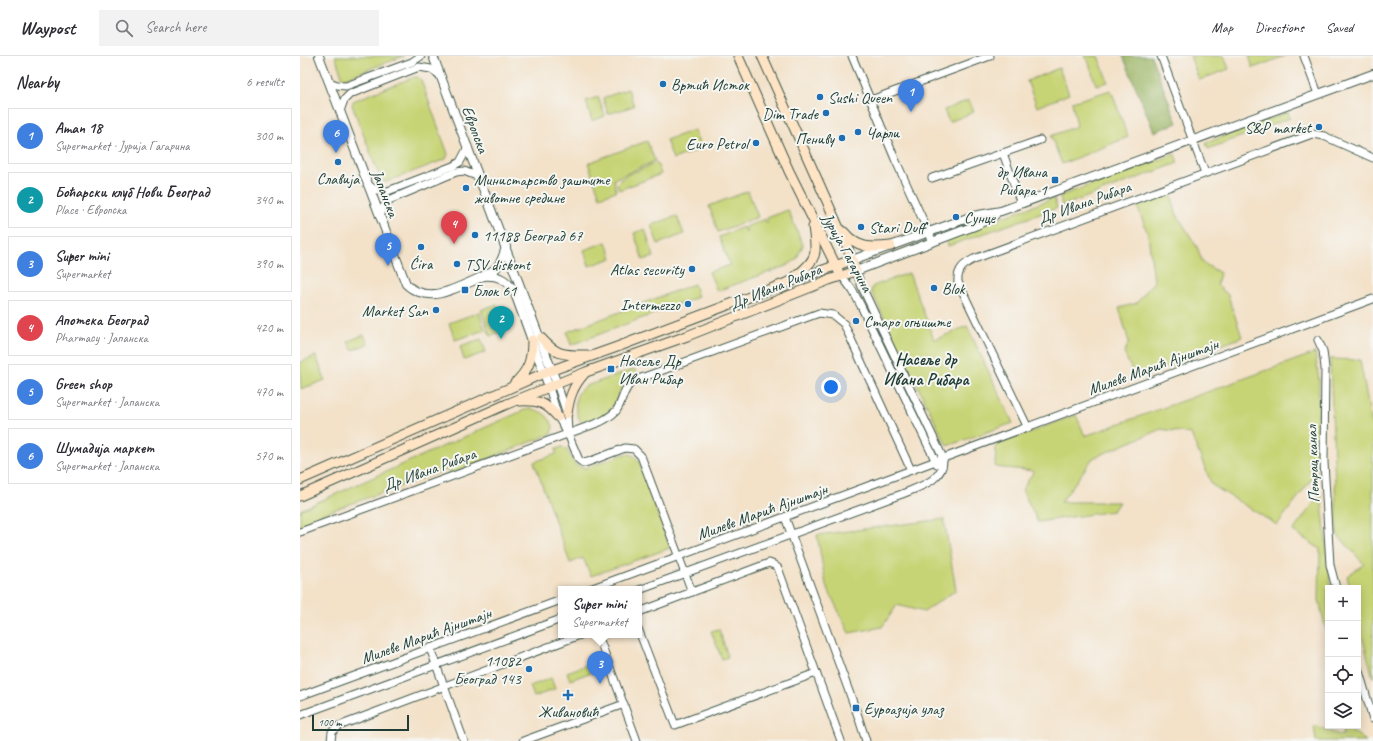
<!DOCTYPE html>
<html lang="en">
<head>
<meta charset="utf-8">
<style>
  :root { --surface:#fff; --page:#f2f2f3; --text:#2b2b33; --muted:#7c7c81; --line:#e1e1e2; --accent:#1f6fb2 }
  body { margin:0; font-family:Caveat,sans-serif; background:var(--page); color:var(--text) }
  .controls { position:absolute; right:12px; bottom:12px; display:grid; overflow:hidden; border-radius:0px; box-shadow:0 2px 10px #0003 }
  .controls button { width:36px; height:36px; display:grid; place-items:center; padding:0; border:0; border-bottom:1px solid var(--line); background:var(--surface); color:var(--text); font:20px sans-serif }
  .scale { position:absolute; left:12px; bottom:10px; width:97px; box-sizing:border-box; padding-left:4px; border:2px solid #1f3d34; border-top:0; font-size:11px; line-height:14px; white-space:nowrap; color:#1f3d34; -webkit-text-stroke:3px #f6f6f2; paint-order:stroke }
  .you { position:absolute; left:531px; top:331px; width:14px; height:14px; margin:-10px; border:3px solid #fff; border-radius:50%; background:#1a73e8; box-shadow:0 0 0 6px #1a73e833 }
  .badge { display:grid; place-items:center; width:26px; height:26px; border-radius:50%; background:var(--accent); color:#fff; font-size:13px; font-weight:700 }
  .pin { position:absolute; translate:-50% -33px; filter:drop-shadow(0 1px 2px #0008) }
  .pin::after { content:''; position:absolute; top:21px; width:14px; height:12px; background:inherit; clip-path:polygon(0 0,100% 0,50% 100%) }
  .popup { position:absolute; left:258px; top:530px; width:84px; height:52px; box-sizing:border-box; display:grid; place-content:center; border-radius:0px; background:var(--surface); filter:drop-shadow(0 1px 3px #0005); font-size:13px; white-space:nowrap; color:var(--muted) }
  .popup b { font-size:15px; color:var(--text) }
  .popup::after { content:''; position:absolute; left:50%; top:100%; margin-left:-8px; border:8px solid transparent; border-top-color:var(--surface) }
  .list { margin:0; padding:0; list-style:none }
  h2 { display:flex; justify-content:space-between; align-items:center; height:52px; margin:0; padding:0 16px; font-size:17px }
  h2 small { font-size:13px; font-weight:400; color:var(--muted) }
  .list li { display:grid; grid-template-columns:26px 1fr auto; gap:12px; align-items:center; box-sizing:border-box; height:56px; margin:0 8px 8px; padding:0 8px; border:1px solid var(--line); border-radius:0px }
  .list b { display:block; font-size:15px; white-space:nowrap }
  .list p { margin:0; font-size:13px; white-space:nowrap; color:var(--muted) }
  .list em { font-size:13px; font-style:normal; color:var(--muted) }
  .icon { flex:none; width:22px; height:22px; fill:none; stroke:currentColor; stroke-width:2; stroke-linecap:round; stroke-linejoin:round }
  .map { position:relative; flex:none; width:1073px; height:685px; overflow:hidden }
  header { display:flex; align-items:center; gap:24px; box-sizing:border-box; height:56px; padding:0 20px; background:var(--surface); border-bottom:1px solid var(--line) }
  header strong { font-size:19px }
  nav { display:flex; gap:22px; margin-inline-start:auto; font-size:14px }
  .search { width:280px; height:36px; background:var(--page); display:flex; align-items:center; gap:10px; box-sizing:border-box; padding:0 14px; border-radius:0px; color:var(--muted); font-size:15px }
  main { display:flex }
  aside { flex:1; background:var(--surface) }
  .map>svg:first-child { display:block }
  .green { fill:#c7d475; stroke:#738854 }
  .forest { fill:#9db666; stroke:#5e7a4d }
  .lines { fill:none; stroke-linecap:round; stroke-linejoin:round }
  .minor-casing { stroke:#3f564a; stroke-width:9 }
  .tertiary-casing { stroke:#3f564a; stroke-width:10 }
  .secondary-casing { stroke:#3f564a; stroke-width:11 }
  .minor { stroke:#fff; stroke-width:7 }
  .tertiary { stroke:#fff; stroke-width:8 }
  .secondary { stroke:#fee4c5; stroke-width:9 }
  .poi-dot { fill:#1f6fb2; stroke:#f6f6f2; stroke-width:1.5 }
  .labels { text-anchor:middle; stroke-width:4; stroke-linejoin:round; paint-order:stroke }
  .poi-label { font-size:16px; fill:#1f3d34; stroke:#f6f6f2; text-anchor:start }
  .street-label { font-size:16px; fill:#1f3d34; stroke:#f6f6f2 }
  .neighbourhood-label { font-size:17px; font-weight:bold; fill:#1f3d34; stroke:#f6f6f2 }
</style>
</head>
<body>
<header>
<strong>Waypost</strong>
<div class="search"><svg class="icon" aria-label="search" viewBox="0 0 24 24"><circle cx="10" cy="10" r="6"/><path d="M15 15l6 6"/></svg>Search here</div>
<nav><a>Map</a><a>Directions</a><a>Saved</a></nav>
</header>
<main>
<aside>
<h2>Nearby<small>6 results</small></h2>
<ul class="list">
<li><span class="badge" style="background:#3f7fe0">1</span><div><b>Aman 18</b><p>Supermarket · Јурија Гагарина</p></div><em>300 m</em></li>
<li><span class="badge" style="background:#0f9aa8">2</span><div><b>Боћарски клуб Нови Београд</b><p>Place · Европска</p></div><em>340 m</em></li>
<li><span class="badge" style="background:#3f7fe0">3</span><div><b>Super mini</b><p>Supermarket</p></div><em>390 m</em></li>
<li><span class="badge" style="background:#e0444e">4</span><div><b>Апотека Београд</b><p>Pharmacy · Јапанска</p></div><em>420 m</em></li>
<li><span class="badge" style="background:#3f7fe0">5</span><div><b>Green shop</b><p>Supermarket · Јапанска</p></div><em>470 m</em></li>
<li><span class="badge" style="background:#3f7fe0">6</span><div><b>Шумадија маркет</b><p>Supermarket · Јапанска</p></div><em>570 m</em></li>
</ul>
</aside>
<div class="map">
<svg width="1073" height="685" viewBox="0 0 1073 685">
  <rect width="100%" height="100%" fill="#f6f6f2"/>
  <filter id="ink" filterUnits="userSpaceOnUse"><feTurbulence type="fractalNoise" baseFrequency=".025" numOctaves="2"/><feDisplacementMap in="SourceGraphic" scale="8" xChannelSelector="R" yChannelSelector="G"/><feConvolveMatrix kernelMatrix="1 2 1 2 8 2 1 2 1" color-interpolation-filters="sRGB"/></filter>
  <filter id="wash" filterUnits="userSpaceOnUse"><feTurbulence type="fractalNoise" baseFrequency=".012" numOctaves="4" result="noise"/><feDisplacementMap in="SourceGraphic" scale="16" xChannelSelector="R" yChannelSelector="G"/><feGaussianBlur stdDeviation="0.9" result="paint"/><feColorMatrix in="noise" values="0 0 0 0 0 0 0 0 0 0 0 0 0 0 0 0 0 1.4 0 .05"/><feComposite in="paint" operator="in"/></filter>
  <g filter="url(#wash)">
    <rect width="100%" height="100%" fill="#f3e1c8"/>
    <g class="green">
      <path d="M35,0H104L43,23Z"/>
      <path d="M784,0H798L808,26L796,29L788,4Z"/>
      <path d="M890,0H924L929,13L899,24Z"/>
      <path d="M949,0H985L953,12Z"/>
      <path d="M759,12L769,38L737,51L727,25Z"/>
      <path d="M114,21H118L121,24L148,98L146,103L86,126L81,124L52,49L53,45Z"/>
      <path d="M328,33L334,50L308,58L303,42Z"/>
      <path d="M811,34L828,81L762,108L751,80L777,70L772,46Z"/>
      <path d="M298,41L305,60L292,65L286,45Z"/>
      <path d="M669,44L674,56L649,66L644,54Z"/>
      <path d="M988,56L990,62L908,93L906,87Z"/>
      <path d="M394,74L401,93L373,103L366,84Z"/>
      <path d="M347,85L355,105L314,123L316,135L300,141L288,107Z"/>
      <path d="M875,98L878,107L762,150L760,140Z"/>
      <path d="M357,107L361,118L319,134L317,127L326,119Z"/>
      <path d="M448,135L458,161L418,176L409,150Z"/>
      <path d="M871,138L876,157L897,191L903,207L920,217L917,229L928,239L942,281L836,323L824,297L829,286L819,252L837,247L854,225L848,178L837,150Z"/>
      <path d="M754,142L757,152L648,190L647,182Z"/>
      <path d="M488,154L503,189L496,204L486,210L417,235L409,216L430,209L419,181L443,171L445,175H447L445,171L465,163L466,167L468,166L467,162Z"/>
      <path d="M377,160L384,178L358,188L351,169Z"/>
      <path d="M345,173L354,201L343,204L334,177Z"/>
      <path d="M306,186L312,202L289,210L284,194Z"/>
      <path d="M609,217L634,284L667,270L713,367L647,390L571,235L573,230Z"/>
      <path d="M394,228L398,241L271,289L267,276Z"/>
      <path d="M196,248L205,274L190,280L181,254Z"/>
      <path d="M179,256L185,274L155,284L149,267Z"/>
      <path d="M64,279L68,288L52,294L48,285Z"/>
      <path d="M181,283L186,296L164,304L160,290Z"/>
      <path d="M1015,297L1019,324L1017,416L977,469L912,429L891,378L861,373L793,402L761,446H819L813,455L738,466L722,434L734,415L695,411L696,389L776,359L785,380Z"/>
      <path d="M16,300L25,324L1,333L0,306Z"/>
      <path d="M1030,303L1060,304L1073,375V622L1058,564V532H1050L1047,520L1064,508L1037,478Z"/>
      <path d="M335,313L337,319C335,321 331,322 329,324C315,335 319,353 298,363C291,367 287,368 280,365C274,352 272,338 286,330Z"/>
      <path d="M229,352C241,355 248,358 253,370L251,378L150,418L148,413L14,461L15,467L0,472V454Z"/>
      <path d="M262,391L267,394L275,409L285,412L324,398C331,397 336,400 339,406L370,492L291,520L283,502L270,507L234,406L256,398V393Z"/>
      <path d="M1021,437L1031,532H1028V583L1019,544L1020,493L993,475Z"/>
      <path d="M644,463L656,534L624,556L597,549L582,571L549,577L526,529L517,479Z"/>
      <path d="M419,573L428,601L422,603L411,575Z"/>
      <path d="M292,607L295,615L270,624L267,616Z"/>
      <path d="M251,622L255,633L234,641L230,630Z"/>
      <path d="M1014,669L1042,680L1045,670H1054L1052,675L1066,685H1016Z"/>
    </g>
    <path class="forest" d="M823,0H851L877,67L854,76Z"/>
  </g>
  <g filter="url(#ink)">
    <g class="lines">
      <defs>
        <g id="minor">
          <path d="M552,0L595,103L633,186"/>
          <path d="M861,0L905,117"/>
          <path d="M1004,0L1018,38"/>
          <path d="M28,24C33,29 39,30 46,30L112,6L121,0"/>
          <path d="M571,44L690,0"/>
          <path d="M40,55L44,44L50,38L119,11L131,13L141,20"/>
          <path d="M703,97L721,148"/>
          <path d="M632,122L740,84"/>
          <path d="M68,129L76,134L88,135L153,110L160,106L168,91"/>
          <path d="M80,161L84,150L89,144L156,116L164,115L179,121"/>
          <path d="M542,220L553,235L561,250L637,408"/>
          <path d="M1018,284L1023,295L1025,312L1024,406L1030,509L1036,532"/>
          <path d="M257,328L267,358L268,376"/>
          <path d="M249,331L258,361L268,378L279,404L283,407L288,406L325,392L334,393L341,400L392,536"/>
          <path d="M728,372L658,226C657,213 664,208 674,203L1012,78L1024,80L1073,102"/>
          <path d="M485,461L558,660L566,685"/>
          <path d="M0,476L300,366C306,363 311,360 316,355C323,346 323,332 333,325L519,257L533,259L544,268L611,414"/>
          <path d="M290,533L1073,243"/>
          <path d="M339,534L602,438C619,431 645,424 643,402L562,231L556,215"/>
          <path d="M339,556L469,507L474,509L478,512L541,685"/>
          <path d="M339,575L375,669L516,617"/>
          <path d="M298,579L337,685"/>
          <path d="M130,592L164,685"/>
          <path d="M1058,612L1073,663"/>
          <path d="M0,640L261,544"/>
          <path d="M0,659L261,563"/>
          <path d="M31,685L32,676L39,670L280,579"/>
          <path d="M223,685L324,648"/>
        </g>
        <g id="tertiary">
          <path d="M19,0L106,228C113,235 124,239 135,238C145,238 190,219 197,211C202,206 204,197 206,191"/>
          <path d="M133,0L257,328"/>
          <path d="M552,204L673,160L701,155L1073,18"/>
          <path d="M556,215L677,169L695,159"/>
          <path d="M184,220C198,219 206,223 214,235L249,331"/>
        </g>
        <g id="secondary">
          <path d="M438,0L489,115L538,214"/>
          <path d="M544,176C558,193 571,192 591,190"/>
          <path d="M496,220C518,203 517,198 513,171"/>
          <path d="M241,282C257,300 264,299 287,299"/>
          <path d="M214,328C229,314 232,304 232,284"/>
          <path d="M220,345C239,344 246,347 258,361"/>
          <path d="M267,358C269,342 273,330 284,318"/>
          <path d="M0,424L244,317L317,291L489,226L552,204"/>
          <path d="M0,440L207,348L249,331L286,316L387,280L529,224L556,215L547,190L462,0"/>
        </g>
      </defs>
      <use href="#minor" class="minor-casing"/>
      <use href="#tertiary" class="tertiary-casing"/>
      <use href="#secondary" class="secondary-casing"/>
      <use href="#minor" class="minor"/>
      <use href="#tertiary" class="tertiary"/>
      <use href="#secondary" class="secondary"/>
    </g>
  </g>
  <g class="poi-dot">
    <circle cx="363" cy="28" r="4"/>
    <circle cx="520" cy="41" r="4"/>
    <circle cx="526" cy="57" r="4"/>
    <circle cx="1019" cy="71" r="4"/>
    <circle cx="558" cy="76" r="4"/>
    <circle cx="542" cy="82" r="4"/>
    <circle cx="456" cy="87" r="4"/>
    <circle cx="38" cy="106" r="4"/>
    <rect x="751" y="120" width="8" height="8" rx="2"/>
    <circle cx="166" cy="132" r="4"/>
    <circle cx="656" cy="161" r="4"/>
    <circle cx="561" cy="171" r="4"/>
    <circle cx="175" cy="179" r="4"/>
    <circle cx="121" cy="191" r="4"/>
    <circle cx="157" cy="208" r="4"/>
    <circle cx="392" cy="213" r="4"/>
    <circle cx="634" cy="232" r="4"/>
    <rect x="161" y="230" width="8" height="8" rx="2"/>
    <circle cx="388" cy="248" r="4"/>
    <circle cx="136" cy="254" r="4"/>
    <circle cx="556" cy="265" r="4"/>
    <rect x="307" y="309" width="8" height="8" rx="2"/>
    <circle cx="229" cy="613" r="4"/>
    <path d="M266 633h4v4h4v4h-4v4h-4v-4h-4v-4h4z"/>
    <rect x="552" y="648" width="8" height="8" rx="2"/>
  </g>
  <g class="labels">
    <g class="poi-label">
      <text x="371" y="34">Вртић Исток</text>
      <text x="528" y="47">Sushi Queen</text>
      <text x="518" y="63" text-anchor="end">Dim Trade</text>
      <text x="1011" y="77" text-anchor="end">S&amp;P market</text>
      <text x="566" y="82">Чарли</text>
      <text x="534" y="88" text-anchor="end">Пениву</text>
      <text x="448" y="93" text-anchor="end">Euro Petrol</text>
      <text x="747" y="121" text-anchor="end">др Ивана<tspan x="747" dy="18">Рибара 1</tspan></text>
      <text x="38" y="128" text-anchor="middle">Славија</text>
      <text x="174" y="129">Министарство заштите<tspan x="174" dy="18">животне средине</tspan></text>
      <text x="664" y="167">Сунце</text>
      <text x="569" y="177">Stari Duff</text>
      <text x="183" y="185">11188 Београд 67</text>
      <text x="121" y="213" text-anchor="middle">Ćira</text>
      <text x="165" y="214">TSV diskont</text>
      <text x="384" y="219" text-anchor="end">Atlas security</text>
      <text x="642" y="238">Blok</text>
      <text x="173" y="240">Блок 61</text>
      <text x="380" y="254" text-anchor="end">Intermezzo</text>
      <text x="128" y="260" text-anchor="end">Market San</text>
      <text x="564" y="271">Старо огњиште</text>
      <text x="319" y="310">Насеље Др<tspan x="319" dy="18">Иван Рибар</tspan></text>
      <text x="221" y="610" text-anchor="end">11082<tspan x="221" dy="18">Београд 143</tspan></text>
      <text x="564" y="658">Еуроазија улаз</text>
      <text x="268" y="661" text-anchor="middle">Живановић</text>
    </g>
    <g class="street-label">
      <text transform="translate(176 73) rotate(69)" y="6">Европска</text>
      <text transform="translate(86 137) rotate(69)" y="6">Јапанска</text>
      <text transform="translate(784 146) rotate(-20)" y="6">Др Ивана Рибара</text>
      <text transform="translate(548 196) rotate(61)" y="6">Јурија Гагарина</text>
      <text transform="translate(475 230) rotate(-22)" y="6">Др Ивана Рибара</text>
      <text transform="translate(853 310) rotate(-20)" y="6">Милеве Марић Ајнштајн</text>
      <text transform="translate(1012 408) rotate(-92)" y="6">Петрац канал</text>
      <text transform="translate(129 413) rotate(-20)" y="6">Др Ивана Рибара</text>
      <text transform="translate(462 455) rotate(-20)" y="6">Милеве Марић Ајнштајн</text>
      <text transform="translate(126 579) rotate(-20)" y="6">Милеве Марић Ајнштајн</text>
    </g>
    <g class="neighbourhood-label">
      <text x="626" y="309">Насеље др<tspan x="626" dy="20">Ивана Рибара</tspan></text>
    </g>
  </g>
</svg>
<div class="controls">
<button>+</button>
<button>−</button>
<button><svg class="icon" aria-label="locate" viewBox="0 0 24 24"><circle cx="12" cy="12" r="6"/><path d="M12 2v4M12 18v4M2 12h4M18 12h4"/></svg></button>
<button><svg class="icon" aria-label="layers" viewBox="0 0 24 24"><path d="M12 4l9 5-9 5-9-5zM3 14l9 5 9-5"/></svg></button>
</div>
<div class="scale">100 m</div>
<div class="you"></div>
<div class="pin badge" style="left:611px;top:56px;background:#3f7fe0">1</div>
<div class="pin badge" style="left:201px;top:283px;background:#0f9aa8">2</div>
<div class="pin badge" style="left:300px;top:628px;background:#3f7fe0">3</div>
<div class="popup"><b>Super mini</b>Supermarket</div>
<div class="pin badge" style="left:154px;top:188px;background:#e0444e">4</div>
<div class="pin badge" style="left:88px;top:210px;background:#3f7fe0">5</div>
<div class="pin badge" style="left:36px;top:97px;background:#3f7fe0">6</div>
</div>
</main>
</body>
</html>
